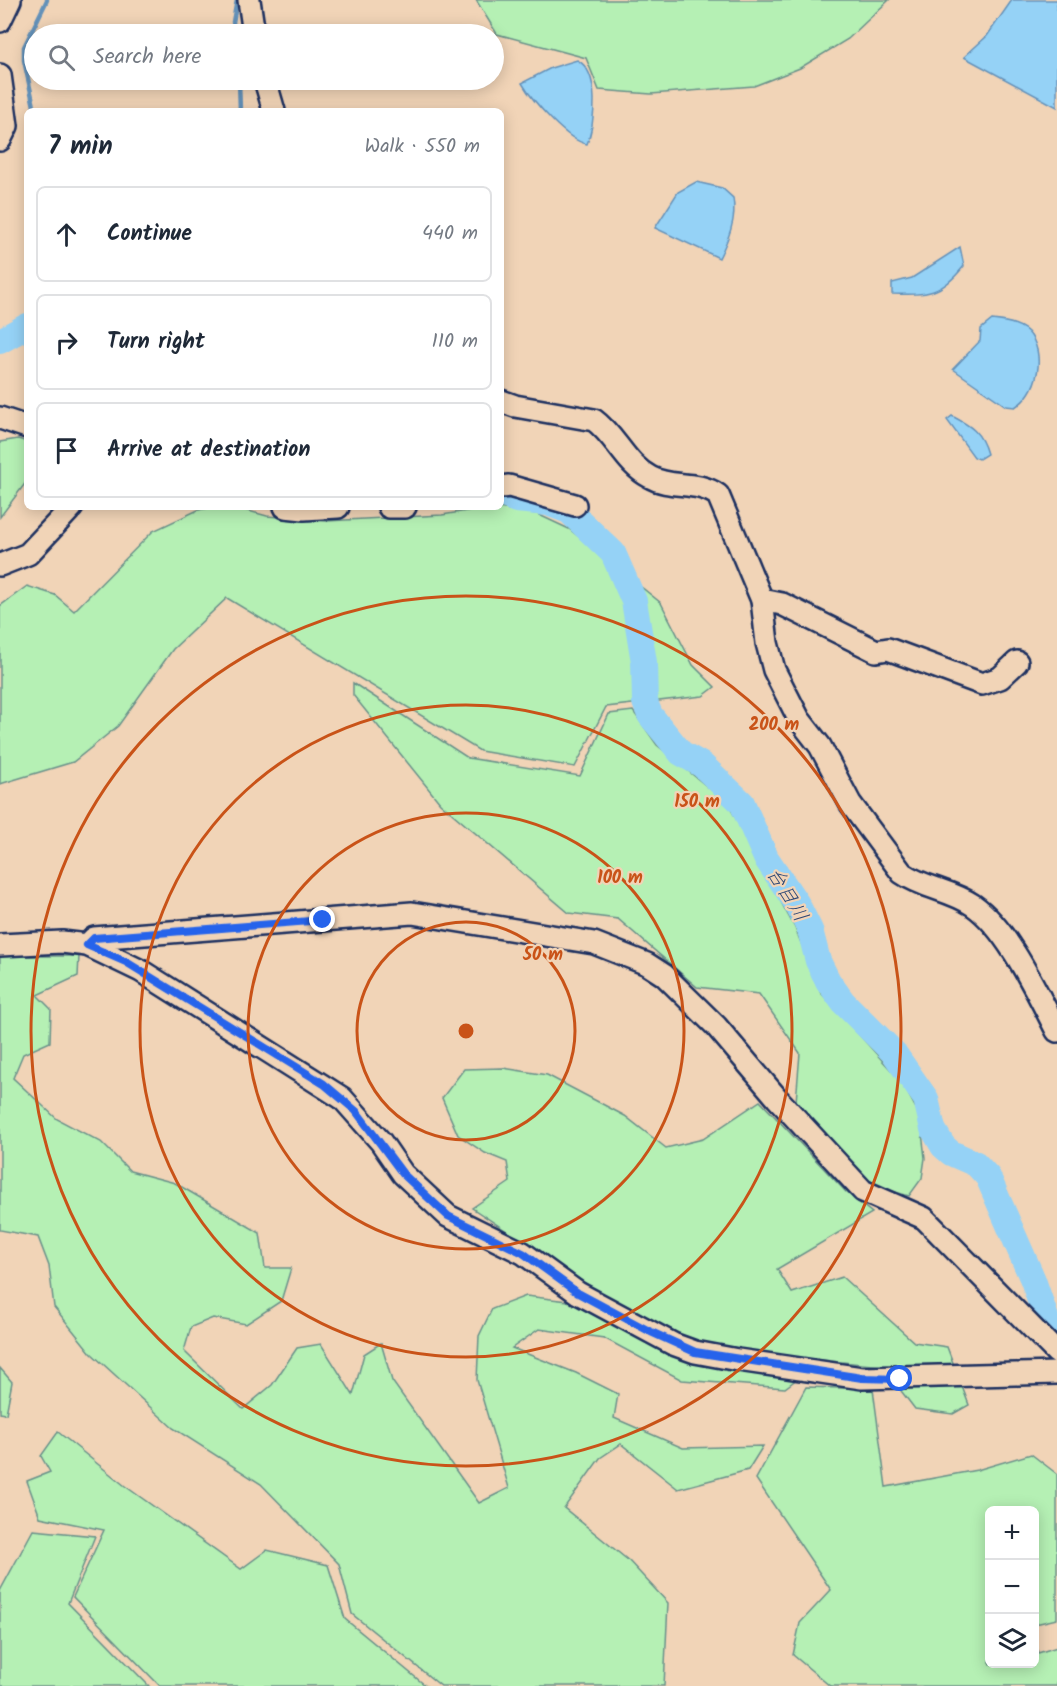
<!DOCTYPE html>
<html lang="en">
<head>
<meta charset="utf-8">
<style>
  :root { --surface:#fff; --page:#f2f2f3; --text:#1f2937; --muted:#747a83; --line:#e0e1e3 }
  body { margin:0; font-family:Kalam,"Klee One",sans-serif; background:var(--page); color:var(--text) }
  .controls { position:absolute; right:18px; bottom:18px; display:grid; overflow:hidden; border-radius:9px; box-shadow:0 3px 15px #0003 }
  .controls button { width:54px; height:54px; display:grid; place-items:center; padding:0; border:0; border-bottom:2px solid var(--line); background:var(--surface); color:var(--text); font:30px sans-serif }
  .stop { position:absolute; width:18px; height:18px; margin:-14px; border:4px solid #2563eb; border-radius:50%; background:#fff }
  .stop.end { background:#2563eb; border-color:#fff; box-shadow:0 2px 6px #0008 }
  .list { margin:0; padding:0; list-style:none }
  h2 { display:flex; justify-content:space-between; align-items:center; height:78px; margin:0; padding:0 24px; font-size:26px }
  h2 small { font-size:20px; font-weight:400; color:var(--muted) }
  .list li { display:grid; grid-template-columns:39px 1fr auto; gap:18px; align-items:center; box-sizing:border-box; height:96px; margin:0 12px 12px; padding:0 12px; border:2px solid var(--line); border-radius:9px }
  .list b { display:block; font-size:22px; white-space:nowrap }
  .list em { font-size:20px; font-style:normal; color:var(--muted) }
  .icon { flex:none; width:33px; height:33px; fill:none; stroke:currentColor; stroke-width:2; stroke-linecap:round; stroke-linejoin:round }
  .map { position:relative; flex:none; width:1057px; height:1686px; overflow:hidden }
  .search { position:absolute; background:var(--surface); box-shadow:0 3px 15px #0003; left:24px; top:24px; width:480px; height:66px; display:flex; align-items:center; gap:15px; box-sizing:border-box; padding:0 21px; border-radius:33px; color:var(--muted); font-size:22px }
  .panel { position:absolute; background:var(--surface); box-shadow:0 3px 15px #0003; left:24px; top:108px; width:480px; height:402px; border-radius:9px }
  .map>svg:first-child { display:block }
  .green { fill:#b5f0b4; stroke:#689089; stroke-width:1.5 }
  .water { fill:#95d2f6; stroke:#6491b9; stroke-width:1.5 }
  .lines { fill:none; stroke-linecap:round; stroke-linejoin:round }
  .stream { stroke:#6491b9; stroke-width:4.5 }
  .river { stroke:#95d2f6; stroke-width:26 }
  .minor-casing { stroke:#1b2f5e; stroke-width:26 }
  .minor { stroke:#f1d4b7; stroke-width:21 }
  .route { stroke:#2563eb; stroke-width:8 }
  .ring { fill:none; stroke:#c95318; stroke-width:3 }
  .labels { text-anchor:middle; stroke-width:4.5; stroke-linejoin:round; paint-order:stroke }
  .water-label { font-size:20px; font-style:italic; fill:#2d4775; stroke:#f1d4b7 }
  .centre { fill:#c95318; stroke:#f1d4b7; stroke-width:3 }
  .ring-label { font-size:18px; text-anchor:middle; font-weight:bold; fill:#c95318; stroke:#f1d4b7; stroke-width:4.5; stroke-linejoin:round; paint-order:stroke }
</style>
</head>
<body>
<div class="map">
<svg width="1057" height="1686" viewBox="0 0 1057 1686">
  <rect width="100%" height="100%" fill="#f1d4b7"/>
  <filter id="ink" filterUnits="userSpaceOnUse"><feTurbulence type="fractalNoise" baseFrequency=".0167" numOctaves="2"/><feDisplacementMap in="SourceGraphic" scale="12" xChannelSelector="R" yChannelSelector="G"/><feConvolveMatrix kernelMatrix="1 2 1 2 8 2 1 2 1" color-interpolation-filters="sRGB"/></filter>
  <g filter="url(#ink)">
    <g class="green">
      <path d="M476,0H889L848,39L800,68L754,86L651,94L599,90L586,58L497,34Z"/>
      <path d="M18,439L27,442V481L0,517V442Z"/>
      <path d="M214,507H234L267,516L326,521L442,515L491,507L537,514L569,529L661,603L693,665L715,687L703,696L606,707L575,767L480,751L227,598L173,649L118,726L73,762L0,784V606L27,586L55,595L74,611L153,531L198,510Z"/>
      <path d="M353,683L468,758L580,776L609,714L633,711L657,745L728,804L795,928L821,993L901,1081L920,1116L925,1158L922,1178L909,1196L871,1185L796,1102L800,1053L759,994L697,987L618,919L569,913L440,803L353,695Z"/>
      <path d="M0,956H79L78,976L37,995L51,1009L50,1042L23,1054L13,1078L57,1119L101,1142L130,1171L175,1183L260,1233L265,1268H291L281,1301L246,1324L213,1318L191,1327L184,1351L243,1409L272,1385L297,1348L321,1344L353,1395L364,1354L381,1343L392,1381L479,1503L509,1488L477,1380L479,1336L492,1309L526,1296L568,1301L591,1287L472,1208L510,1182L507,1162L485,1153L458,1135L442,1098L464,1069L503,1068L547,1075L625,1116L666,1148L703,1139L760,1101L846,1192L872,1213L777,1269L792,1293L842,1277L914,1342L947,1347L969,1405L953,1414L915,1409L882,1366L822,1360L785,1388L682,1380L604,1338L539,1329L512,1348L576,1373L618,1394L614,1418L683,1448L763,1446L748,1470L678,1489L621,1444L600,1458L564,1508L629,1561L668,1603L664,1686H441L352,1614L339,1564L261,1484L173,1428L91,1353L54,1307L49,1266L38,1237L0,1230Z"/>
      <path d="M0,1368L12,1382L6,1414L0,1413Z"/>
      <path d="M806,1387L873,1389L886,1487L977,1470L1031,1454L1057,1474V1619L1035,1624L1034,1510H990V1664H1034L1035,1640L1038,1653L1057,1647V1686H830L793,1655L800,1623L831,1590L756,1479Z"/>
      <path d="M58,1432L125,1486L241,1569L267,1550L328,1565L345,1619L426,1686H160L73,1597L104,1530L40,1517L27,1481L50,1472L41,1456Z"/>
      <path d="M33,1530L95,1536L68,1603L149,1686H0V1591Z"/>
    </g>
    <g class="water">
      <path d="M1012,0H1057V107L964,57L987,36Z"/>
      <path d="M577,60C601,72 595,124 587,144C567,141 532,100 522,83L551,68Z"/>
      <path d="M696,182L722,188L733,198C737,219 728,240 719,258L655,228L678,192Z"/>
      <path d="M960,247L964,266C941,295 928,295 892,294V283L912,278Z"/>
      <path d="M992,320C1003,321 1020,324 1028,332C1047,353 1038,394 1015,407L1006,406L953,369L980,341L981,329Z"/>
      <path d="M952,416C971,426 981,432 987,454L979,459L974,457L947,420Z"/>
    </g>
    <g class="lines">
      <g class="stream">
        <path d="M235,34L233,22L237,0"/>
        <path d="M239,80L240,111"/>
        <path d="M35,111L24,60V47L47,0"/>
      </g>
      <g class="river">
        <path d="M0,341L27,326"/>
        <path d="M501,494L516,500L548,503L569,511L613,553L634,601L644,662L645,702L650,715L681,753L702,765L742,803L766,858L797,904L810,930L818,961L828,981L843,1002L894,1053L926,1099L933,1129L943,1146L951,1153L976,1164L988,1177L1033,1280L1049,1327L1057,1337"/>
      </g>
      <defs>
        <g id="minor">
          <path d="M249,0L254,34"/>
          <path d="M0,21L10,0"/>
          <path d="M0,75L7,126L0,140"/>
          <path d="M265,80L274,111"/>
          <path d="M501,401L515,406L594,420C616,436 625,464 650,477C671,489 697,480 718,495L762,600L767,643L774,670L799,719L820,746L850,803L902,873C923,888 951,890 973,905C1008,929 1037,993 1057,1031"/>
          <path d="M0,418L27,427"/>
          <path d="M501,487L509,486L575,505"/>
          <path d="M285,507L304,509L338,507"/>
          <path d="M389,507H405"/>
          <path d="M0,565L28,554L72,507"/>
          <path d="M762,600L782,604L876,651L888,649L982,684L1000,678L1017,662"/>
          <path d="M0,945L62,942L87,945L141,971L342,1098L381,1142L403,1174L448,1216L523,1253L578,1293L673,1344L695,1352L738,1360L862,1378L1057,1373"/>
          <path d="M87,945L94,938L412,913L594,943L647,964L664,975L716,1026L777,1098L863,1191L924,1218L1057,1353"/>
        </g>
      </defs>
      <use href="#minor" class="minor-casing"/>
      <use href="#minor" class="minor"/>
    </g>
  </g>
  <g class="lines" filter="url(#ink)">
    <path class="route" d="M323,920L94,938L87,945L126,962L324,1084L356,1111L403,1174L448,1216L523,1253L578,1293L651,1332L695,1352L862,1378L900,1379"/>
  </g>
  <g class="ring">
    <circle cx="466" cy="1031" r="109"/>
    <circle cx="466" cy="1031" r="218"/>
    <circle cx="466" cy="1031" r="326"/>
    <circle cx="466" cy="1031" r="435"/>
  </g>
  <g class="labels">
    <g class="water-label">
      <text transform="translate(788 894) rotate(59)" y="7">台目川</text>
    </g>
  </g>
  <circle cx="466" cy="1031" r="9" class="centre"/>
  <g class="ring-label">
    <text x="774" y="730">200 m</text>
    <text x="697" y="807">150 m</text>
    <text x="620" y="883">100 m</text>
    <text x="543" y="960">50 m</text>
  </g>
</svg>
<div class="controls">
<button>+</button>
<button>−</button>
<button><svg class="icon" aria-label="layers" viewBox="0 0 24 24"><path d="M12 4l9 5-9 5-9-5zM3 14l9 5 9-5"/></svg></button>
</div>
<div class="stop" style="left:900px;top:1379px"></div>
<div class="stop end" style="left:323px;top:920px"></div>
<div class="search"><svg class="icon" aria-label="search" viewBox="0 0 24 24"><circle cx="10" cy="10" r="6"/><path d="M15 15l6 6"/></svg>Search here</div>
<section class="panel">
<h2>7 min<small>Walk · 550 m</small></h2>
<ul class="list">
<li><svg class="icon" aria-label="ahead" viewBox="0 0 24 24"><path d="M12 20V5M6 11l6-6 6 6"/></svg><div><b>Continue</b></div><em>440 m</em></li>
<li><svg class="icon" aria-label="right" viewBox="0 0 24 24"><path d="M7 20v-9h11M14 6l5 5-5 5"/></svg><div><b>Turn right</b></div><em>110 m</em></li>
<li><svg class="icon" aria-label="arrive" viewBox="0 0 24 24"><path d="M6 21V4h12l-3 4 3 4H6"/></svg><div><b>Arrive at destination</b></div></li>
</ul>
</section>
</div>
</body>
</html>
